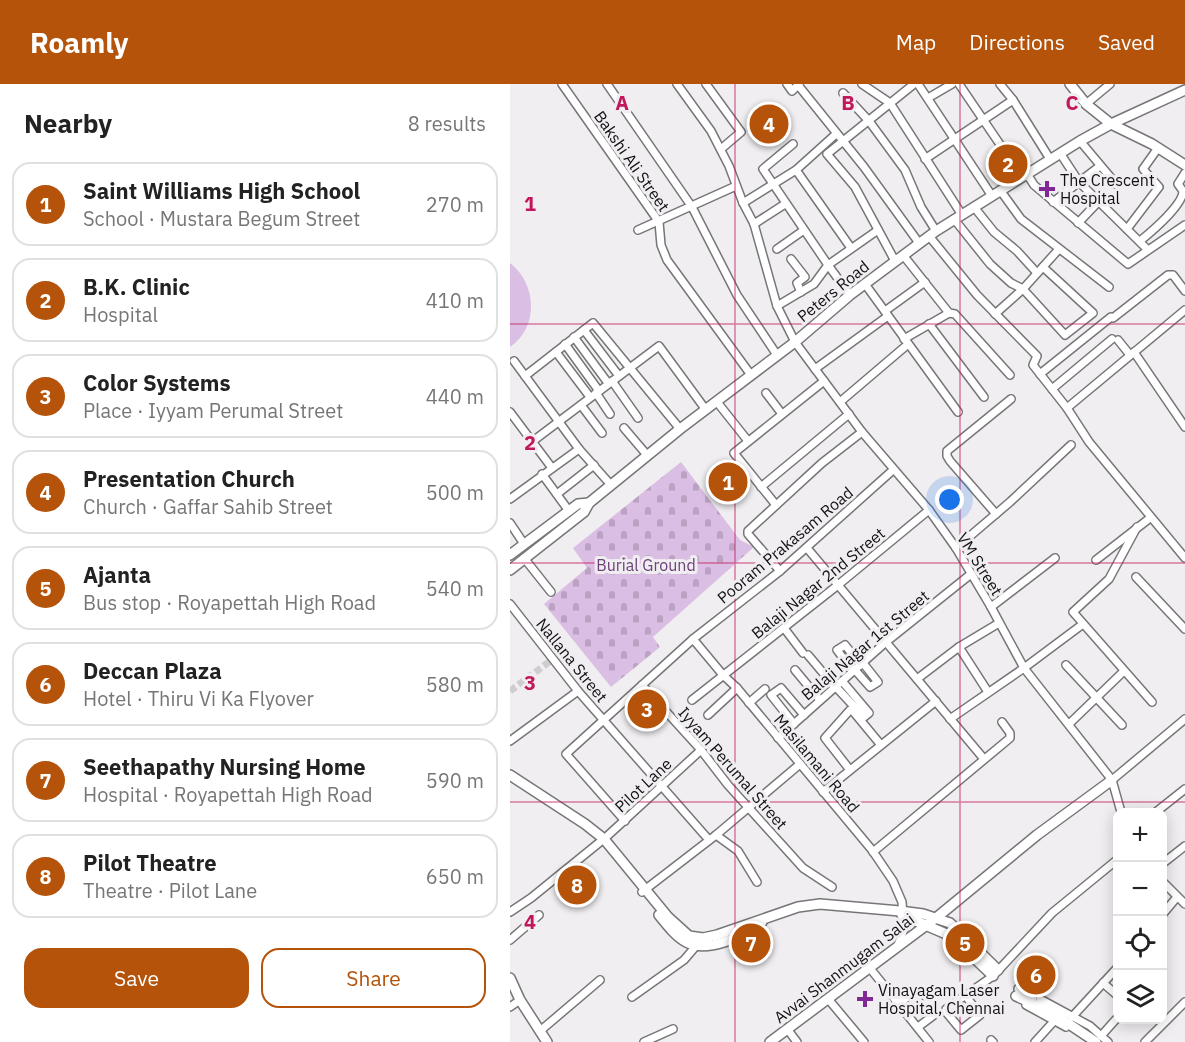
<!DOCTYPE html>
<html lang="en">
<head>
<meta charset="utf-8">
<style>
  :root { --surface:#fff; --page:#f2f2f2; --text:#222; --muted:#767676; --line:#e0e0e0; --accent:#b45309 }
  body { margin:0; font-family:"IBM Plex Sans",sans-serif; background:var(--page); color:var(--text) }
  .controls { position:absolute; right:18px; bottom:18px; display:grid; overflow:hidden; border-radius:12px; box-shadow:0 3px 15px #0003 }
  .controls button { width:54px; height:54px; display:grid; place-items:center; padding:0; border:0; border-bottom:2px solid var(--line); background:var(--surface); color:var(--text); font:30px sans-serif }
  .you { position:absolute; left:440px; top:416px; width:21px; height:21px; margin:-15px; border:4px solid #fff; border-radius:50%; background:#1a73e8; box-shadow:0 0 0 9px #1a73e833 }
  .badge { display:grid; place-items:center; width:39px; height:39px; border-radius:50%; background:var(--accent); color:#fff; font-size:20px; font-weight:700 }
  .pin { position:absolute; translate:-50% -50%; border:3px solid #fff; box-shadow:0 2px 6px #0006 }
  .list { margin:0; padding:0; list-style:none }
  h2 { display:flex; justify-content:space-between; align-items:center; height:78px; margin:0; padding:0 24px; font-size:26px }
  h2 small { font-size:20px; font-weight:400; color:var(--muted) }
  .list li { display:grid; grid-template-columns:39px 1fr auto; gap:18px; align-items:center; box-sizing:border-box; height:84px; margin:0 12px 12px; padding:0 12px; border:2px solid var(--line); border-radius:18px }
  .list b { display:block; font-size:22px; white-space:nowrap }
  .list p { margin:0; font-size:20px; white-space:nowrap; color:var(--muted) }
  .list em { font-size:20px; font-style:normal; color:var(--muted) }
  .actions { display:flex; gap:12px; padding:18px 24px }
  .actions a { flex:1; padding:14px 0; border:2px solid var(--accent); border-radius:18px; text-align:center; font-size:21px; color:var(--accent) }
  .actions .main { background:var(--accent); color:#fff }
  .icon { flex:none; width:33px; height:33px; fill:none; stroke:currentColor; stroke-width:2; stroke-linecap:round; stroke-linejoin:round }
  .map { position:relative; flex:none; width:675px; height:958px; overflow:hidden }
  header { display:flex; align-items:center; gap:36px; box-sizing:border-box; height:84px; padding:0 30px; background:var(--accent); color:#fff }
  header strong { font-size:28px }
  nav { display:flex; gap:33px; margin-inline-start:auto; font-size:21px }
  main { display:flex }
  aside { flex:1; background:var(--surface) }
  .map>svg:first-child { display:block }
  .green { fill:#dbbee3 }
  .cemetery { fill:url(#cemetery-stones) }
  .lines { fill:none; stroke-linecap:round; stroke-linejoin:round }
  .minor-tunnel { stroke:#cfcdd0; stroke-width:7; stroke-dasharray:7 3.5; stroke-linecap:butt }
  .minor-casing { stroke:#777578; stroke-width:10 }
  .major-casing { stroke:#777578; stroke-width:12 }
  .minor { stroke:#fff; stroke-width:7 }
  .major { stroke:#fff; stroke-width:9 }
  .grid { fill:none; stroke:#c2185b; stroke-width:1.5; stroke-opacity:0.55 }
  .poi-dot { fill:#802896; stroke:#f0eef1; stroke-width:2 }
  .labels { text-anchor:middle; stroke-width:6; stroke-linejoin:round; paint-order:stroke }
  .street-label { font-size:16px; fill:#121112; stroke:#f0eef1 }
  .poi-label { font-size:16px; fill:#121112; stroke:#f0eef1; text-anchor:start }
  .park-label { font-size:16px; fill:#6d4279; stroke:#f0eef1 }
  .grid-label { font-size:20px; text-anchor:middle; font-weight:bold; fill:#c2185b; stroke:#f0eef1; stroke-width:6; stroke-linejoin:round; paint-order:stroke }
</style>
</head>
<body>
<header>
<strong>Roamly</strong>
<nav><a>Map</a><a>Directions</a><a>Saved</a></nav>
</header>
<main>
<aside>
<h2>Nearby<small>8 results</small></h2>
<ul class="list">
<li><span class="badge">1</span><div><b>Saint Williams High School</b><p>School · Mustara Begum Street</p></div><em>270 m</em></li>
<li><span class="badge">2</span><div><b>B.K. Clinic</b><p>Hospital</p></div><em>410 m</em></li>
<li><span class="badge">3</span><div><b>Color Systems</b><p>Place · Iyyam Perumal Street</p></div><em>440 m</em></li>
<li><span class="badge">4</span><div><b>Presentation Church</b><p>Church · Gaffar Sahib Street</p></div><em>500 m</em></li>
<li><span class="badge">5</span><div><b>Ajanta</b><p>Bus stop · Royapettah High Road</p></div><em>540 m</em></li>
<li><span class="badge">6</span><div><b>Deccan Plaza</b><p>Hotel · Thiru Vi Ka Flyover</p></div><em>580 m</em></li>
<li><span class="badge">7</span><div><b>Seethapathy Nursing Home</b><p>Hospital · Royapettah High Road</p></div><em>590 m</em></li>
<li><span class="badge">8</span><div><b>Pilot Theatre</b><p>Theatre · Pilot Lane</p></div><em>650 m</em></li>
</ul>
<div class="actions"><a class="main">Save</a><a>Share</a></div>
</aside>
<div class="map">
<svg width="675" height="958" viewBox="0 0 675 958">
  <defs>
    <pattern id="cemetery-stones" width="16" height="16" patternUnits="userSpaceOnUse" patternTransform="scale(1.5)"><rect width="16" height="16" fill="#dbbee3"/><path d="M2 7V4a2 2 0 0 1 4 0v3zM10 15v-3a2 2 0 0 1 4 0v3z" fill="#bba2c2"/></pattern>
  </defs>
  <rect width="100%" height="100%" fill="#f0eef1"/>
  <path class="green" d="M0,179C27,200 29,243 0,263Z"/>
  <path class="cemetery" d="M171,378L230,456L244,463L143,553L150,563L101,603L34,520L77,484L63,464Z"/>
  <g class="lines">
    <path class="minor-tunnel" d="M0,607L43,575"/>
    <defs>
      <g id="minor">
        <path d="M52,0L149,138L151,161L157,176L241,291"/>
        <path d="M97,0L182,123L227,211L267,271"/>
        <path d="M167,0L201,47L219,82L233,119L244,140L267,222L285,258L352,348L419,426L446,464L481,523L514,584L602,696L611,728"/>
        <path d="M196,0L231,48L211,65"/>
        <path d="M277,0L282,7L289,0"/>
        <path d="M352,0L380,19L452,131"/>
        <path d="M408,0L482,112"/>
        <path d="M449,0L512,93"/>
        <path d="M490,0L503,16L540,75"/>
        <path d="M288,1L354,83L409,159"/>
        <path d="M333,9L359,37L395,86L411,123L426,147"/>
        <path d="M418,14L442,0"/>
        <path d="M576,20L600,0"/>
        <path d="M570,57L607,101"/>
        <path d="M283,60L253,85L318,181L340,211"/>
        <path d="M550,69L569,98L638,166"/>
        <path d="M415,75L503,16"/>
        <path d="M286,86L341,164"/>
        <path d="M517,90L524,101L618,180L675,141"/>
        <path d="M490,106L511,135L599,203"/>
        <path d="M543,118L590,82"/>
        <path d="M233,119L286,86L326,50"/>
        <path d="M464,123L484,148L507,167L527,189"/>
        <path d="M444,135L480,180L501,199L513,205L555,251L583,229L533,183"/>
        <path d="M568,139L588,118"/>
        <path d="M244,140L275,120"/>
        <path d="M617,145L649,103L633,85L648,64"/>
        <path d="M128,146L226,102"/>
        <path d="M419,152L467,211L527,272L523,281L557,324L579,358L675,474"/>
        <path d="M630,157C641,148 673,121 673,107L668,100L675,89"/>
        <path d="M267,165L294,146"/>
        <path d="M393,171L439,229L445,230L500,291"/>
        <path d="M281,175L295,193L287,199L291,208"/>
        <path d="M385,177L345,103L317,70L404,0"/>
        <path d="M355,200L448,328"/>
        <path d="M267,222L304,200L318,181L368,146"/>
        <path d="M375,227L415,198"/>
        <path d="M485,230L513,205L549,165"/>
        <path d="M419,240L474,313"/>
        <path d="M74,246L109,292"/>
        <path d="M64,253L98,299"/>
        <path d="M394,255L439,229"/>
        <path d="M608,256L620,271"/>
        <path d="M55,260L89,307"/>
        <path d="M46,268L80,313"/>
        <path d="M624,268L675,343"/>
        <path d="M4,277L69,365L101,401"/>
        <path d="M305,285L378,232"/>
        <path d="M530,290L601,233L603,234L658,191H663L675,207"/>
        <path d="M15,292L83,239L170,345"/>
        <path d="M102,297L128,334"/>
        <path d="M542,305L602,255"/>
        <path d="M86,309L100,330"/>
        <path d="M256,309L272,330"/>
        <path d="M207,318L238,357"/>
        <path d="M330,318L397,261"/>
        <path d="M71,321L92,349"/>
        <path d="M557,324L675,226"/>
        <path d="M0,328L42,384"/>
        <path d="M114,344L137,371"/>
        <path d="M23,357L149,262L196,326"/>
        <path d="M32,390L59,427"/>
        <path d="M251,403L339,330"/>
        <path d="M47,410L84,381"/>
        <path d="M0,415L69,365"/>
        <path d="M266,421L224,369L314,297"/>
        <path d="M486,430L440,377L437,372V367L501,315"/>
        <path d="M0,439L14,460"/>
        <path d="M627,443L599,495L563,528L642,618"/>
        <path d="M297,464L474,675"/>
        <path d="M446,464L500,418L561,361"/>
        <path d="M14,474L41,508"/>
        <path d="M586,476L640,434"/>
        <path d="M270,487L238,450V447L312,379L352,348"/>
        <path d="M626,493L675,545"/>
        <path d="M0,520L68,607L199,756"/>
        <path d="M481,523L545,474"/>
        <path d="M274,544L293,569"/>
        <path d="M183,555L213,591L227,604L362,766L383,797L392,818L394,845L388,861"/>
        <path d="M449,563L478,608"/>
        <path d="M298,571L325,603"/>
        <path d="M556,581L612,641"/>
        <path d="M285,586L310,616"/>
        <path d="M345,586L360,603L368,598L353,579"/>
        <path d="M343,587L327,566L335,561L351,581"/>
        <path d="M407,595L449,563L489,539"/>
        <path d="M132,601L191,666L218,701L293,784L322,803"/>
        <path d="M326,603L353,632L354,633L359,629L332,597"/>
        <path d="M182,616L328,501L419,426"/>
        <path d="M239,619L255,605"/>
        <path d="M198,631L227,604"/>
        <path d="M440,635L514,584L573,540"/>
        <path d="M284,640L261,611L271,604L294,631"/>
        <path d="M559,640L614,587"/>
        <path d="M268,654L376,558L461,490"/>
        <path d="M0,657L68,607"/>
        <path d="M340,686L315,654L340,626H342L371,661"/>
        <path d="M602,696L675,635"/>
        <path d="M313,708L426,617"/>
        <path d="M646,728L675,705"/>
        <path d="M115,737L56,670L183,555L270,487L383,386"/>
        <path d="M206,751L228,767L247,798"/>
        <path d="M94,755L191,666"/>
        <path d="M363,768L500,654V649L492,638"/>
        <path d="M652,780L675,762"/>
        <path d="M652,797L675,820"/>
        <path d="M132,808L206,751L290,680"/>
        <path d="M0,828L21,814L90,758"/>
        <path d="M652,831L667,813"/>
        <path d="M0,856L29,831"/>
        <path d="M359,883L419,958"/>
        <path d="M593,899L608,912"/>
        <path d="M455,911L470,931L451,946L436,928V925L483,892L542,829L608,775"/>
        <path d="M122,913L174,876L186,862"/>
        <path d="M530,915L580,942L598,958"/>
        <path d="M319,916L354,958"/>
        <path d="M389,920L406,906C417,908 420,921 424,931L408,943"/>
        <path d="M516,921L556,943"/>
        <path d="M0,923L10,916"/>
        <path d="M562,933L608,883"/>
        <path d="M278,946L287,958"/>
        <path d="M30,947L90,896"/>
        <path d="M591,952L608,933"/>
        <path d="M481,956L483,958"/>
        <path d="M134,958L163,945"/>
        <path d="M525,958L545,936"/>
        <path d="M635,958L675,918"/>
      </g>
      <g id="major">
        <path d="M560,0L576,20L601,40L642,60L675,81"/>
        <path d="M0,471L68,420L79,419"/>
        <path d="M0,486L74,428L79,419L170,345L285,258L340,211L426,147L570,57L601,40L675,6"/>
        <path d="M0,691L75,740L94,755L158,833L179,852L193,854L207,851L288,823L310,820L390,827L413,830L440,839L488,886"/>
        <path d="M149,831C169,856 180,869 214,858C230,853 238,849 252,838"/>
        <path d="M392,831L441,852L483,892"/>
        <path d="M0,894L10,916L37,958"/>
        <path d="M509,905L522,916"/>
        <path d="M506,912L541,928L586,958"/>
        <path d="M260,958L426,834L527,751L602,696"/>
      </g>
    </defs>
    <use href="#minor" class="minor-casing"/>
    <use href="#major" class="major-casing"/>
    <use href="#minor" class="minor"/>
    <use href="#major" class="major"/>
  </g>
  <path class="grid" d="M225,0V958M450,0V958M0,240H675M0,479H675M0,718H675"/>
  <g class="poi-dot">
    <path d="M534 96h6v6h6v6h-6v6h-6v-6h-6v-6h6z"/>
    <path d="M352 906h6v6h6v6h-6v6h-6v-6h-6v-6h6z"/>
  </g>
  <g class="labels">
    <g class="street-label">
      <text transform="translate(122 77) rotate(55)" y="6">Bakshi Ali Street</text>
      <text transform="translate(323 207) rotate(-39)" y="6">Peters Road</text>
      <text transform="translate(275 461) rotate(-40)" y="6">Pooram Prakasam Road</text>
      <text transform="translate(470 480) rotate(58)" y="6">VM Street</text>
      <text transform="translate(308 499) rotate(-39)" y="6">Balaji Nagar 2nd Street</text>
      <text transform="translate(355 561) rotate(-40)" y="6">Balaji Nagar 1st Street</text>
      <text transform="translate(62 576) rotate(51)" y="6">Nallana Street</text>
      <text transform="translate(307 679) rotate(50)" y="6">Masilamani Road</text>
      <text transform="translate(223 684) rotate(49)" y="6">Iyyam Perumal Street</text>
      <text transform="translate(133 701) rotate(-43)" y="6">Pilot Lane</text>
      <text transform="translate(334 884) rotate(-37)" y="6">Avvai Shanmugam Salai</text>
    </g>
    <g class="poi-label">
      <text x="550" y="102">The Crescent<tspan x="550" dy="18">Hospital</tspan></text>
      <text x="368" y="912">Vinayagam Laser<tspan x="368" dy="18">Hospital, Chennai</tspan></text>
    </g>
    <g class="park-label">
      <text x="136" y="487">Burial Ground</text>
    </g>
  </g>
  <g class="grid-label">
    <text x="112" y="26">A</text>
    <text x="338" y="26">B</text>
    <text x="562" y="26">C</text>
    <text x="20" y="127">1</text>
    <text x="20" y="366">2</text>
    <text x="20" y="606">3</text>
    <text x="20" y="845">4</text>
  </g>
</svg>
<div class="controls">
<button>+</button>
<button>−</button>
<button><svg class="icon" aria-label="locate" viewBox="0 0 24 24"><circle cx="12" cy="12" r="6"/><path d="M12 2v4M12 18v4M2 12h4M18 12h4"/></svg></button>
<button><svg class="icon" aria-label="layers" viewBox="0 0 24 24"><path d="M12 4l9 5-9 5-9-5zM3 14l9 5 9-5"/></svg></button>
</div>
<div class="you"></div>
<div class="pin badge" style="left:218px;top:398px">1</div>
<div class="pin badge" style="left:498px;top:80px">2</div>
<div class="pin badge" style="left:137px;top:625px">3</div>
<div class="pin badge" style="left:259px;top:40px">4</div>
<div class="pin badge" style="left:455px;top:859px">5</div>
<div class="pin badge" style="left:526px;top:891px">6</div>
<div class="pin badge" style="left:241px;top:859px">7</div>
<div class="pin badge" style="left:67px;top:801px">8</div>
</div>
</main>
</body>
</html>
